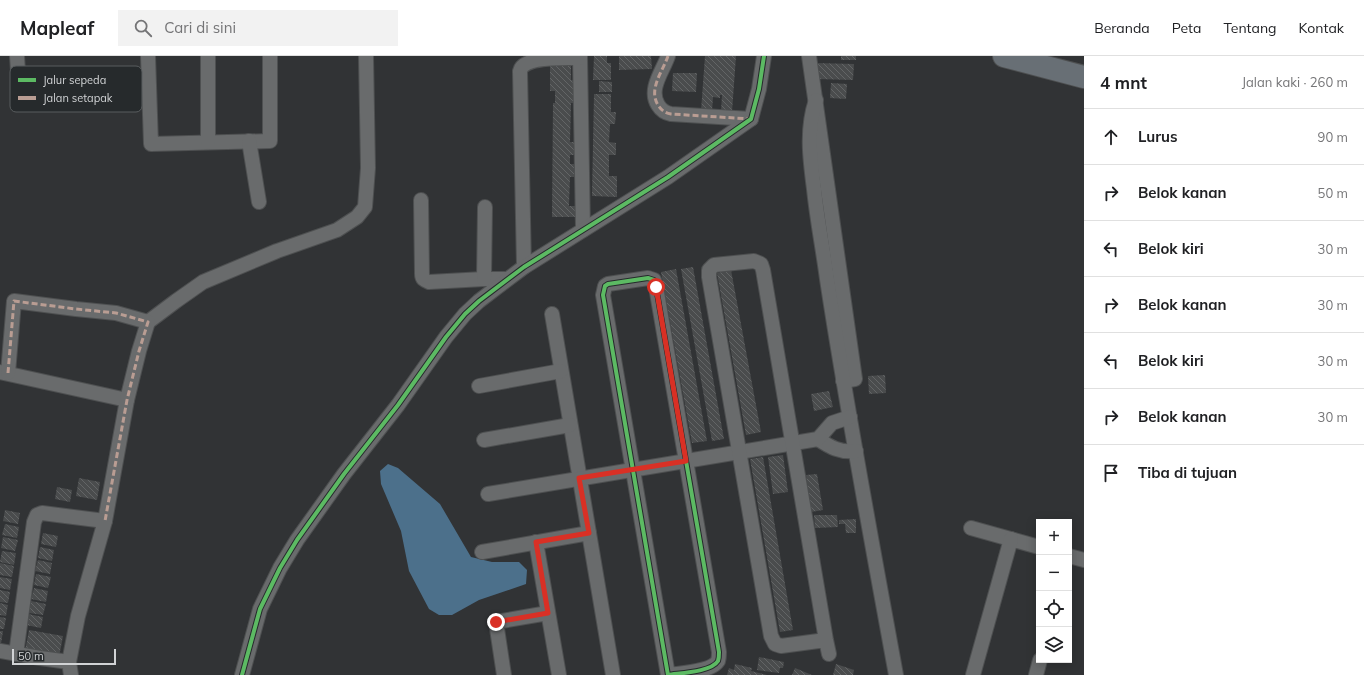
<!DOCTYPE html>
<html lang="id">
<head>
<meta charset="utf-8">
<style>
  :root { --surface:#fff; --page:#f2f2f2; --text:#202124; --muted:#757577; --line:#e0e0e0 }
  body { margin:0; font-family:Mulish,sans-serif; background:var(--page); color:var(--text) }
  .controls { position:absolute; right:12px; bottom:12px; display:grid; overflow:hidden; border-radius:0px; box-shadow:0 2px 10px #0003 }
  .controls button { width:36px; height:36px; display:grid; place-items:center; padding:0; border:0; border-bottom:1px solid var(--line); background:var(--surface); color:var(--text); font:20px sans-serif }
  .scale { position:absolute; left:12px; bottom:10px; width:104px; box-sizing:border-box; padding-left:4px; border:2px solid #d1d3d5; border-top:0; font-size:11px; line-height:14px; white-space:nowrap; color:#d1d3d5; -webkit-text-stroke:3px #262a2c; paint-order:stroke }
  .stop { position:absolute; width:12px; height:12px; margin:-9px; border:3px solid #d93025; border-radius:50%; background:#fff }
  .stop.end { background:#d93025; border-color:#fff; box-shadow:0 1px 4px #0008 }
  .list { margin:0; padding:0; list-style:none }
  h2 { display:flex; justify-content:space-between; align-items:center; height:52px; margin:0; padding:0 16px; font-size:17px }
  h2 small { font-size:13px; font-weight:400; color:var(--muted) }
  .list li { display:grid; grid-template-columns:26px 1fr auto; gap:12px; align-items:center; box-sizing:border-box; height:56px; padding:0 16px; border-top:1px solid var(--line) }
  .list b { display:block; font-size:15px; white-space:nowrap }
  .list em { font-size:13px; font-style:normal; color:var(--muted) }
  .icon { flex:none; width:22px; height:22px; fill:none; stroke:currentColor; stroke-width:2; stroke-linecap:round; stroke-linejoin:round }
  .map { position:relative; flex:none; width:1084px; height:619px; overflow:hidden }
  header { display:flex; align-items:center; gap:24px; box-sizing:border-box; height:56px; padding:0 20px; background:var(--surface); border-bottom:1px solid var(--line) }
  header strong { font-size:19px }
  nav { display:flex; gap:22px; margin-inline-start:auto; font-size:14px }
  .search { width:280px; height:36px; background:var(--page); display:flex; align-items:center; gap:10px; box-sizing:border-box; padding:0 14px; border-radius:0px; color:var(--muted); font-size:15px }
  main { display:flex }
  aside { flex:1; background:var(--surface) }
  .map>svg:first-child { display:block }
  .water { fill:#4c708b }
  .building { fill:url(#building-back-hatch) }
  .lines { fill:none; stroke-linecap:round; stroke-linejoin:round }
  .minor-casing { stroke:#4e5051; stroke-width:16 }
  .primary-casing { stroke:#4e5051; stroke-width:24 }
  .minor { stroke:#696b6c; stroke-width:14 }
  .primary { stroke:#686f75; stroke-width:22 }
  .quiet { stroke:#b99d93; stroke-width:3; stroke-dasharray:6 3; stroke-linecap:butt }
  .cycleway-casing { stroke:#262a2c; stroke-width:6 }
  .cycleway { stroke:#5cba63; stroke-width:4 }
  .route { stroke:#d93025; stroke-width:5 }
  .key { fill:#262a2c; stroke:#595d5f; stroke-width:1 }
  .key-label { font-size:11px; fill:#d1d3d5 }
</style>
</head>
<body>
<header>
<strong>Mapleaf</strong>
<div class="search"><svg class="icon" aria-label="search" viewBox="0 0 24 24"><circle cx="10" cy="10" r="6"/><path d="M15 15l6 6"/></svg>Cari di sini</div>
<nav><a>Beranda</a><a>Peta</a><a>Tentang</a><a>Kontak</a></nav>
</header>
<main>
<div class="map">
<svg width="1084" height="619" viewBox="0 0 1084 619">
  <defs>
    <pattern id="building-back-hatch" width="6" height="6" patternUnits="userSpaceOnUse"><rect width="6" height="6" fill="#4a4c4d"/><path d="M-1 5l2 2M0 0l6 6M5-1l2 2" fill="none" stroke="#636566"/></pattern>
  </defs>
  <rect width="100%" height="100%" fill="#313335"/>
  <path class="water" d="M388,408L398,412L440,448L471,501L492,506H519L527,514L526,528L479,544L452,559H439L429,553L409,515L401,475L381,428L380,415Z"/>
  <g class="building">
    <path d="M594,0H607V7H611V24H593Z"/>
    <path d="M619,0H651L652,13L619,14Z"/>
    <path d="M705,0H736L732,56L721,55L722,39H720V42L713,41L712,56L701,55Z"/>
    <rect x="841" y="0" width="15" height="4"/>
    <path d="M550,6H571V24H575V47H571L570,86H575V99H570V108H575V121H570L569,150H576V161H552L553,47H555V35H550Z"/>
    <path d="M816,7L854,8L853,24L816,23Z"/>
    <path d="M673,17H697L696,36L672,35Z"/>
    <path d="M599,25L612,26V36H599Z"/>
    <path d="M831,27L847,28L846,43L830,42Z"/>
    <path d="M594,38H611V56H616L615,68H610L609,86L616,87V99H609V120H617V141L592,140Z"/>
    <path d="M693,211L724,383L712,385L681,213Z"/>
    <path d="M676,213L707,385L692,387L661,216Z"/>
    <path d="M731,214L761,376L746,379L717,217Z"/>
    <path d="M885,319L886,337L869,338L868,320Z"/>
    <path d="M829,335L833,351L814,355L811,338Z"/>
    <path d="M783,399L788,436L773,438L768,401Z"/>
    <path d="M763,401L793,574L780,576L750,403Z"/>
    <path d="M817,418L823,454L811,456L806,419Z"/>
    <path d="M79,422L100,426L97,444L76,440Z"/>
    <path d="M57,431L72,434L70,446L55,443Z"/>
    <path d="M5,454L20,457L18,468L3,465Z"/>
    <path d="M814,459H837L838,471L815,472Z"/>
    <path d="M856,463V477H846L845,468H839V464Z"/>
    <path d="M5,468L19,471L17,482L2,479Z"/>
    <path d="M43,477L58,480L56,491L41,488Z"/>
    <path d="M3,481L18,484L15,495L1,492Z"/>
    <path d="M40,491L54,494L52,505L38,502Z"/>
    <path d="M2,495L16,497L14,509L0,506Z"/>
    <path d="M38,504L52,507L50,518L35,515Z"/>
    <path d="M0,507L14,510L12,521L0,519Z"/>
    <path d="M36,518L51,521L48,532L34,529Z"/>
    <path d="M0,521L12,523L10,534L0,532Z"/>
    <path d="M34,532L48,535L46,546L31,543Z"/>
    <path d="M0,534L10,536L8,547L0,546Z"/>
    <path d="M31,545L46,548L43,559L29,557Z"/>
    <path d="M0,547L8,549L6,560L0,559Z"/>
    <path d="M28,558L43,561L41,572L26,569Z"/>
    <path d="M0,561L6,562L4,573H0Z"/>
    <path d="M29,574L63,580L59,601L25,595Z"/>
    <path d="M0,575H3L1,588H0Z"/>
    <path d="M759,601L784,606L783,612H780L779,617L757,614Z"/>
    <path d="M735,608L752,612L751,615L767,619H727L729,612L734,614Z"/>
    <path d="M836,608L854,614L853,619H833Z"/>
    <path d="M795,612L812,619H792Z"/>
  </g>
  <g class="lines">
    <defs>
      <g id="minor">
        <path d="M17,0L19,31"/>
        <path d="M148,0L151,88L270,85V0"/>
        <path d="M580,0L583,174"/>
        <path d="M668,0C663,15 648,33 658,49C661,54 665,57 671,58L751,63"/>
        <path d="M809,0L855,323L843,325"/>
        <path d="M816,44C806,73 810,103 814,133C817,163 823,193 827,223C847,355 872,487 896,619"/>
        <path d="M249,85L259,146"/>
        <path d="M208,86V0"/>
        <path d="M421,144L422,218C422,223 424,224 429,226L484,223H507"/>
        <path d="M524,211L520,15C523,0 566,2 580,2"/>
        <path d="M648,222L654,224L656,231L719,596C719,599 719,602 718,605C711,616 680,617 668,619L603,239L605,230L608,228Z"/>
        <path d="M484,223L485,151"/>
        <path d="M552,258L613,619"/>
        <path d="M148,266L176,245L203,226L277,195L337,174L357,161L365,151L368,112L366,0"/>
        <path d="M0,316L127,344"/>
        <path d="M8,317L14,245L76,253L116,257L148,266L139,295L127,344L105,465"/>
        <path d="M479,330L561,315"/>
        <path d="M818,383C830,391 840,397 856,395"/>
        <path d="M484,384L570,369"/>
        <path d="M488,438L818,383L832,367L850,361"/>
        <path d="M971,472L1039,491"/>
        <path d="M536,486L559,619"/>
        <path d="M482,496L589,477"/>
        <path d="M1069,500L1084,504"/>
        <path d="M826,584L781,590L775,588L771,580L709,221V214L714,209L754,205L761,208L763,214L826,584L829,598"/>
        <path d="M0,595L40,602L69,606L71,619"/>
        <path d="M16,598L34,466L37,459L42,457L105,465L78,560L69,606"/>
        <path d="M242,619L260,553L280,512L297,484L344,418L398,349L446,281L465,258L479,245L524,211L668,121L751,63L759,33L764,0"/>
        <path d="M504,619L496,566L548,557"/>
        <path d="M973,619L1011,483"/>
        <path d="M1036,619L1040,604"/>
      </g>
      <path id="primary" d="M1004,0L1084,21"/>
    </defs>
    <use href="#minor" class="minor-casing"/>
    <use href="#primary" class="primary-casing"/>
    <use href="#minor" class="minor"/>
    <use href="#primary" class="primary"/>
    <g class="quiet">
      <path d="M668,0C663,15 648,33 658,49C661,54 665,57 671,58L751,63"/>
      <path d="M8,317L14,245L76,253L116,257L148,266L139,295L127,344L105,465"/>
    </g>
    <defs>
      <g id="cycleway">
        <path d="M648,222L654,224L656,231L719,596C719,599 719,602 718,605C711,616 680,617 668,619L603,239L605,230L608,228Z"/>
        <path d="M242,619L260,553L280,512L297,484L344,418L398,349L446,281L465,258L479,245L524,211L668,121L751,63L759,33L764,0"/>
      </g>
    </defs>
    <use href="#cycleway" class="cycleway-casing"/>
    <use href="#cycleway" class="cycleway"/>
  </g>
  <g class="lines">
    <path class="route" d="M496,566L548,557L536,486L589,477L579,422L686,405L656,231"/>
  </g>
  <rect x="10" y="10" width="132" height="46" rx="6" class="key"/>
  <rect x="18" y="22" width="18" height="4" fill="#5cba63"/>
  <rect x="18" y="40" width="18" height="4" fill="#b99d93"/>
  <g class="key-label">
    <text x="43" y="28">Jalur sepeda</text>
    <text x="43" y="46">Jalan setapak</text>
  </g>
</svg>
<div class="controls">
<button>+</button>
<button>−</button>
<button><svg class="icon" aria-label="locate" viewBox="0 0 24 24"><circle cx="12" cy="12" r="6"/><path d="M12 2v4M12 18v4M2 12h4M18 12h4"/></svg></button>
<button><svg class="icon" aria-label="layers" viewBox="0 0 24 24"><path d="M12 4l9 5-9 5-9-5zM3 14l9 5 9-5"/></svg></button>
</div>
<div class="scale">50 m</div>
<div class="stop" style="left:656px;top:231px"></div>
<div class="stop end" style="left:496px;top:566px"></div>
</div>
<aside>
<h2>4 mnt<small>Jalan kaki · 260 m</small></h2>
<ul class="list">
<li><svg class="icon" aria-label="ahead" viewBox="0 0 24 24"><path d="M12 20V5M6 11l6-6 6 6"/></svg><div><b>Lurus</b></div><em>90 m</em></li>
<li><svg class="icon" aria-label="right" viewBox="0 0 24 24"><path d="M7 20v-9h11M14 6l5 5-5 5"/></svg><div><b>Belok kanan</b></div><em>50 m</em></li>
<li><svg class="icon" aria-label="left" viewBox="0 0 24 24"><path d="M17 20v-9H6M10 6l-5 5 5 5"/></svg><div><b>Belok kiri</b></div><em>30 m</em></li>
<li><svg class="icon" aria-label="right" viewBox="0 0 24 24"><path d="M7 20v-9h11M14 6l5 5-5 5"/></svg><div><b>Belok kanan</b></div><em>30 m</em></li>
<li><svg class="icon" aria-label="left" viewBox="0 0 24 24"><path d="M17 20v-9H6M10 6l-5 5 5 5"/></svg><div><b>Belok kiri</b></div><em>30 m</em></li>
<li><svg class="icon" aria-label="right" viewBox="0 0 24 24"><path d="M7 20v-9h11M14 6l5 5-5 5"/></svg><div><b>Belok kanan</b></div><em>30 m</em></li>
<li><svg class="icon" aria-label="arrive" viewBox="0 0 24 24"><path d="M6 21V4h12l-3 4 3 4H6"/></svg><div><b>Tiba di tujuan</b></div></li>
</ul>
</aside>
</main>
</body>
</html>
